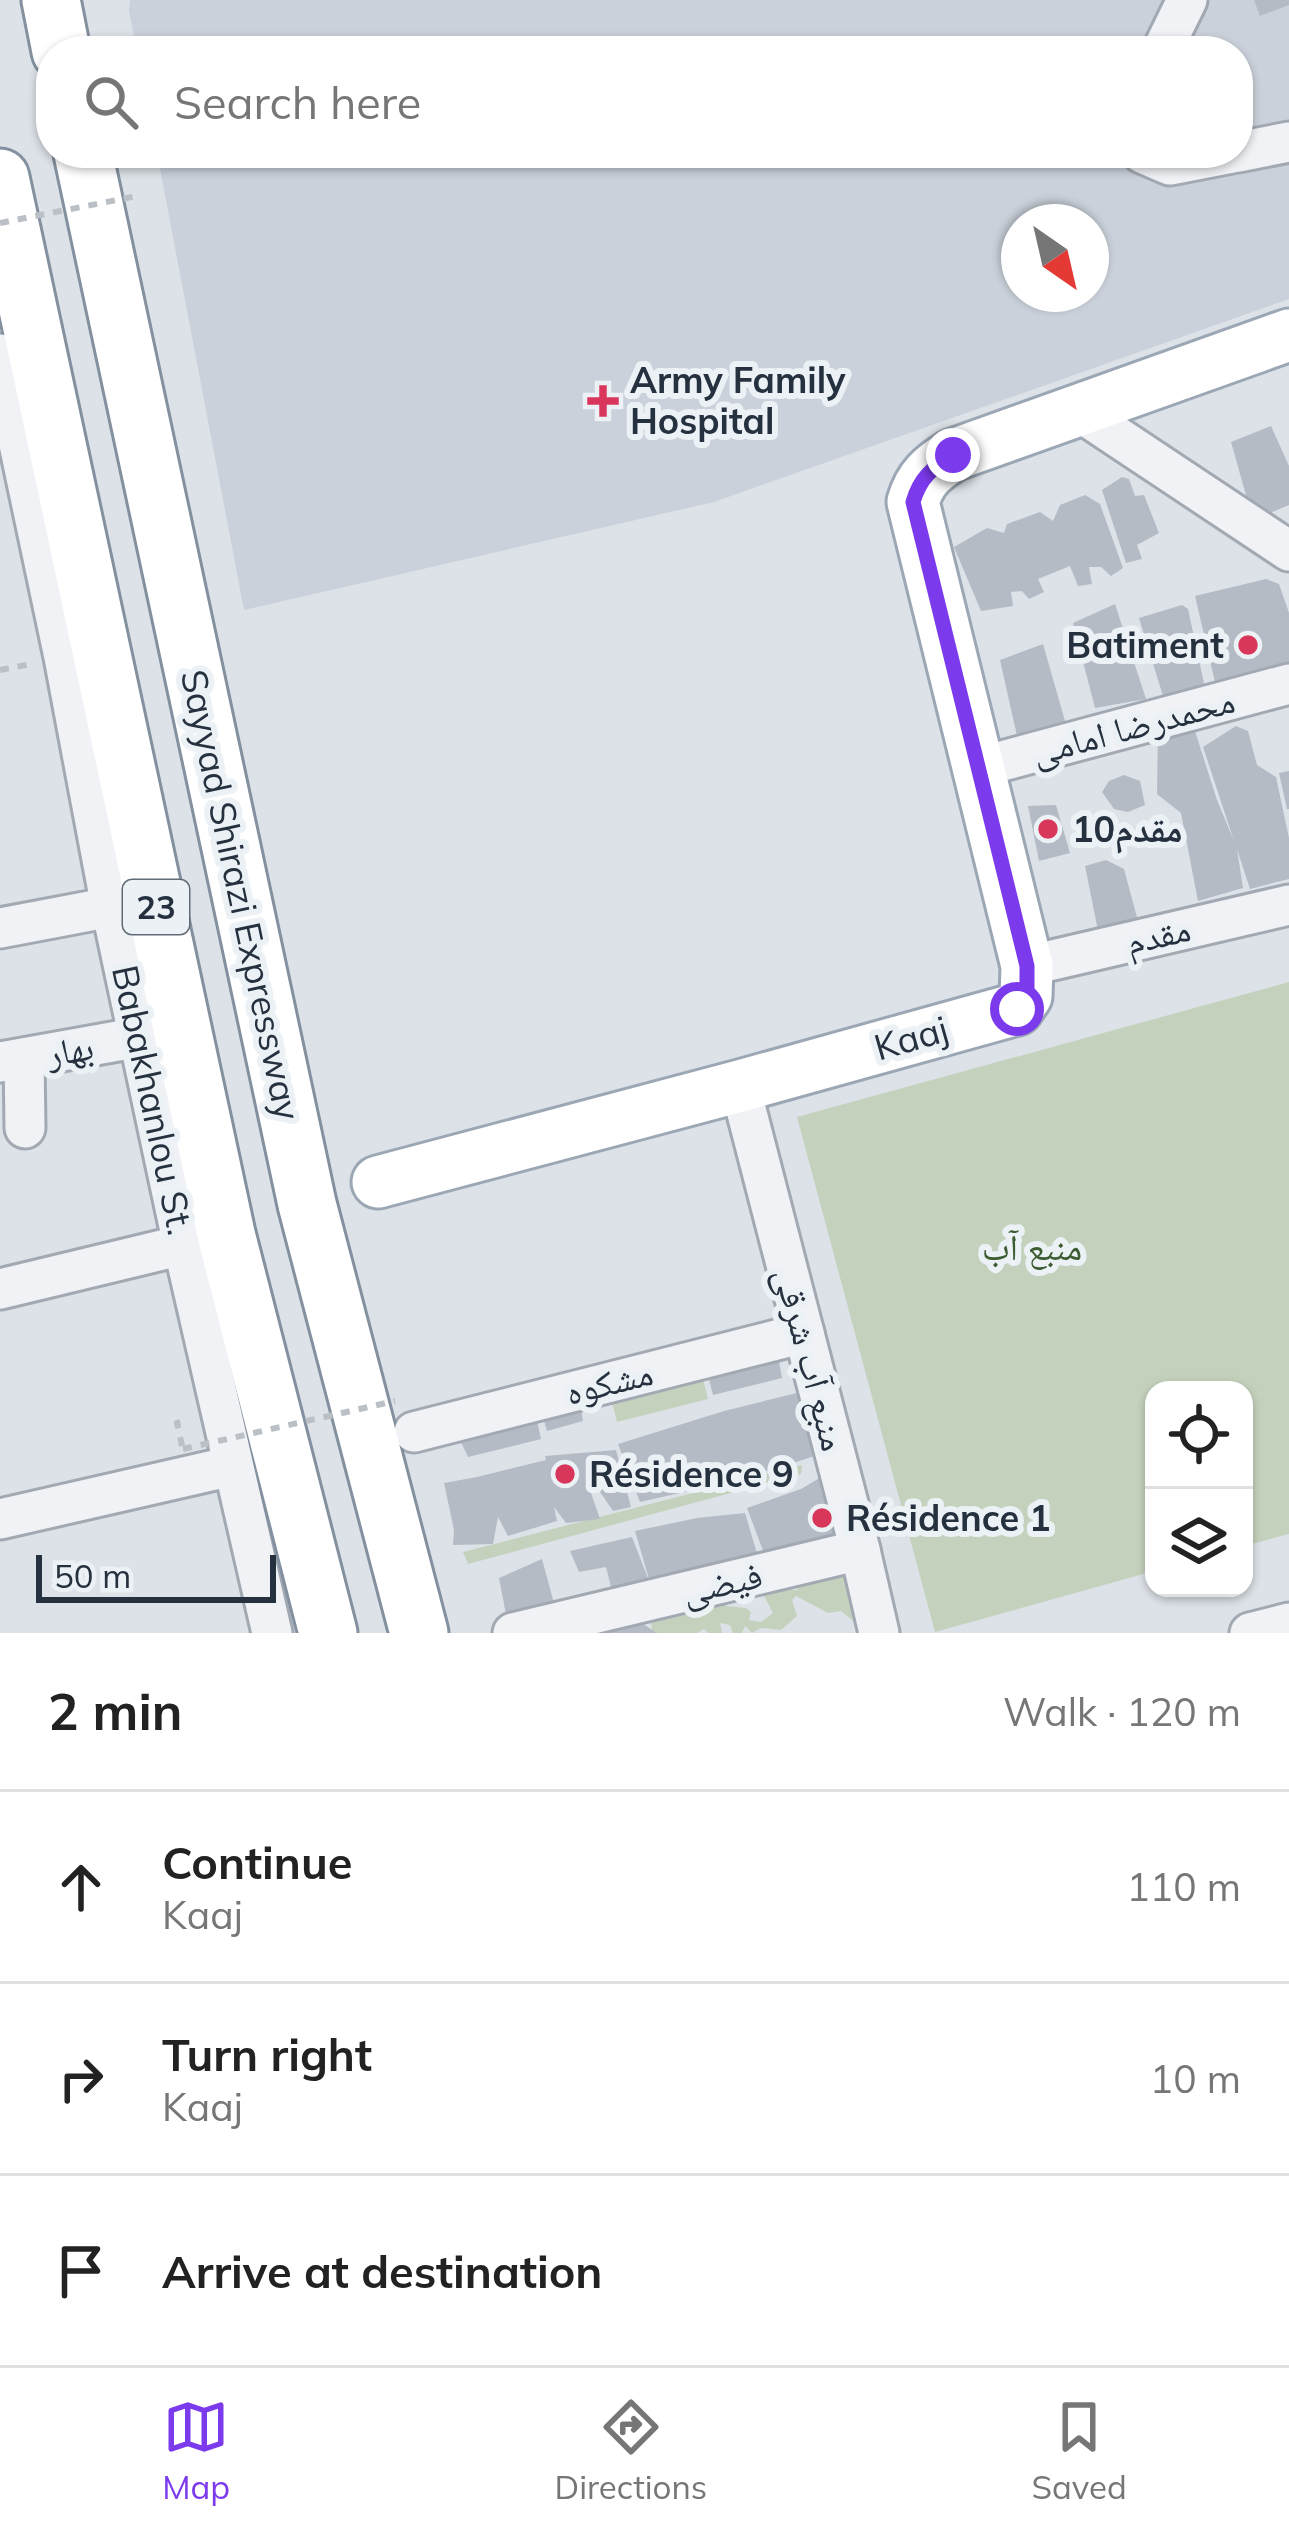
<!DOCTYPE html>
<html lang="en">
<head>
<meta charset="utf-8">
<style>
  :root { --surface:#fff; --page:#f6f6f6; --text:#222; --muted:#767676; --line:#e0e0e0; --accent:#7c3aed }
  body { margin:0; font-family:Mulish,"Noto Naskh Arabic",sans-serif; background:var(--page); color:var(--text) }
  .controls { position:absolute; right:36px; bottom:36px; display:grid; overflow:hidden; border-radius:24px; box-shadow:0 3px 9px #0004 }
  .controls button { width:108px; height:108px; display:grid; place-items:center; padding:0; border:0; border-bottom:3px solid var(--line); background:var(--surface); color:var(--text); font:60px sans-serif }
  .compass { position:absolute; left:1001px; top:204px; width:108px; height:108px; border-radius:50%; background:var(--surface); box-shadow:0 3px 9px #0004; rotate:146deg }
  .scale { position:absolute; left:36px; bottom:30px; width:240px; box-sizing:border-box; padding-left:12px; border:6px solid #25313f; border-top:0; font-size:33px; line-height:42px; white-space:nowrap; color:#25313f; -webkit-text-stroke:9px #ecf1f5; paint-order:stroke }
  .stop { position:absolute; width:36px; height:36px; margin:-27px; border:9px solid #7c3aed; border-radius:50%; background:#fff }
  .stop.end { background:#7c3aed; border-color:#fff; box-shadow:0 3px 12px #0008 }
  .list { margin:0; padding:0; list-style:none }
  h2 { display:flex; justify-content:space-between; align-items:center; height:156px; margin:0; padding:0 48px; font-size:51px }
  h2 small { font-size:39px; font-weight:400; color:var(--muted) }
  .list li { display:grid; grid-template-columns:78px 1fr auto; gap:36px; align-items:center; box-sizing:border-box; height:192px; padding:0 48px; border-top:3px solid var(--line) }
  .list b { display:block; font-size:45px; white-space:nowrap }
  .list p { margin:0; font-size:39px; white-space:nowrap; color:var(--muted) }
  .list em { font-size:39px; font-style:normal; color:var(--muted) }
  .icon { flex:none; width:66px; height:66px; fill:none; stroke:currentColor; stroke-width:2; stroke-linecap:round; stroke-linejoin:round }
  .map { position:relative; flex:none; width:1289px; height:1633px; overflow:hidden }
  .search { position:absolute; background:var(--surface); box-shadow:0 3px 9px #0004; left:36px; right:36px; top:36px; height:132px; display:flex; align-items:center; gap:30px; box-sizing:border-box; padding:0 42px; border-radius:48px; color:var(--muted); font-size:45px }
  .sheet { height:732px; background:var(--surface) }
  nav { display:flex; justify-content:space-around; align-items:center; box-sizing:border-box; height:168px; border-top:3px solid var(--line); background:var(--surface); font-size:33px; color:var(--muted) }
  nav a { display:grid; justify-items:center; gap:6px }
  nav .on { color:var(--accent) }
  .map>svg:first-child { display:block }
  .built { fill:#cad1da; fill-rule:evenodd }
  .green { fill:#c4d2bd }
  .building { fill:#b4bbc5 }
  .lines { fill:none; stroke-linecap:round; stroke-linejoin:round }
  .minor-casing { stroke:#a2a9b2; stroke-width:45 }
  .major-casing { stroke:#9ba7b4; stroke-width:57 }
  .highway-casing { stroke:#83909f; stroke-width:63 }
  .path { stroke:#bbc0c6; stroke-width:6; stroke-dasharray:9 9; stroke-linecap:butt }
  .minor { stroke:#f0f2f6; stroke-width:39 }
  .major { stroke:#fff; stroke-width:51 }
  .highway { stroke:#fff; stroke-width:57 }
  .path-bridge { stroke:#bbc0c6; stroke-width:6; stroke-dasharray:9 9; stroke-linecap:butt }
  .route { stroke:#7c3aed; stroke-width:15 }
  .poi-dot { fill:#d8375b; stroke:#ecf1f5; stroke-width:4.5 }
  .labels { text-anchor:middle; stroke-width:12; stroke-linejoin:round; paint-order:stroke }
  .shield { fill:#ecf1f5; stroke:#616b76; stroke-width:3 }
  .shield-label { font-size:33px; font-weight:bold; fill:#25313f }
  .poi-label { font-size:36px; font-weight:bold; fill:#25313f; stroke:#ecf1f5; text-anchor:start }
  .street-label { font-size:36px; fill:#25313f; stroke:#ecf1f5 }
  .park-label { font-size:36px; fill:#3d5c31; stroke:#ecf1f5 }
</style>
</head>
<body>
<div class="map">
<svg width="1289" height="1633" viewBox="0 0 1289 1633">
  <rect width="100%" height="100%" fill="#dde2e8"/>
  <path class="built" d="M130,0H1289V299L714,502L244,610L157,153H1238V51H137L129,11ZM1019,222H1091V294H1019Z"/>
  <g class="green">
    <path d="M1289,982V1534L1244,1546V1390H1154V1571L935,1632L797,1117Z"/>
    <path d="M700,1367L708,1399L617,1422L609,1390Z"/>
    <path d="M802,1465L801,1474L468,1564L463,1552Z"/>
    <path d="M858,1555L864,1630L841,1611L828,1613L796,1596L792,1600L797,1616L781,1630L761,1628L752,1633L745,1626L742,1633H733L730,1625L720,1623L722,1633H708L704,1629L697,1633H652L650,1605L714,1589L726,1606L746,1608L751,1612L749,1620L761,1622L773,1613L764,1596L773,1578L778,1588L797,1590L799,1582Z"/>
  </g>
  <g class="building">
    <path d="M1254,0H1289V5L1260,16Z"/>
    <path d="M1271,426L1289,466V505L1253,520L1231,442Z"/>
    <path d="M1122,477L1129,479L1135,496L1144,495L1159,533L1137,545L1142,559L1126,563L1102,490Z"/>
    <path d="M1085,495L1100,504L1123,568L1111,576L1101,567H1089L1092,584L1078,586L1070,566L1038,579L1044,592L1029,599L1022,591L1011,592L1013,606L981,611L954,547L987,528L1004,533L1007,524L1040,512L1053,521L1060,505Z"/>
    <path d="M1266,579L1279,584L1289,613V677L1246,676L1215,682L1195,596Z"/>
    <path d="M1115,604L1146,699L1095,708L1073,623Z"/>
    <path d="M1182,605L1188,609L1208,702L1167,709L1139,618Z"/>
    <path d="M1043,644L1069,735L1019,745L1000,660Z"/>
    <path d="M1236,726L1248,731L1257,765L1276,777L1289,838V879L1250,889L1237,849L1243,888L1198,901L1181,813L1157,794L1158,728H1194L1217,800L1234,841L1203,747Z"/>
    <path d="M1289,771V809H1287L1279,773Z"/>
    <path d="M1124,775L1140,781L1145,805L1128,812L1114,809L1102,792L1109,781Z"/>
    <path d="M1056,805L1070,853L1039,861L1028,806Z"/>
    <path d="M1106,860L1124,869L1138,921L1098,931L1085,866Z"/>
    <path d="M777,1350L782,1378L713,1395L705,1364Z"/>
    <path d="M801,1392L818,1455L742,1479L640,1502L618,1444L724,1411Z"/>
    <path d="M579,1398L583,1421L547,1431L540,1407Z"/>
    <path d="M534,1407L541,1439L468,1457L454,1427Z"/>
    <path d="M616,1450L631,1507L613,1511L596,1486L588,1484L600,1519L566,1523L554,1507L557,1521L508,1536L498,1517L493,1544L453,1545L454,1530L444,1483L477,1477L546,1460L545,1456Z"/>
    <path d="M823,1476L841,1546L767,1561L747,1508L801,1489Z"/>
    <path d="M745,1513L761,1567L615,1603L606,1567L579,1572L570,1551L632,1537L651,1586L635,1531L697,1518Z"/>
    <path d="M542,1559L558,1618L509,1630L499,1578Z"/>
    <path d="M640,1622L657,1633H595Z"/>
  </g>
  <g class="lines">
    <defs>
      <g id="minor">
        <path d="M1162,51L1187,0"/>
        <path d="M1238,152L1289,142"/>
        <path d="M1142,153L1170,165L1232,153"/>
        <path d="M0,354L64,657L111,907L183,1245L272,1633"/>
        <path d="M1077,410L1289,551"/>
        <path d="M976,768L1289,684"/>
        <path d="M0,928L111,907"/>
        <path d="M1027,966L1289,905"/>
        <path d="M24,1058L25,1128"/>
        <path d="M0,1062L140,1037"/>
        <path d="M740,1086L860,1550L879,1633"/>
        <path d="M0,1289L183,1245"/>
        <path d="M414,1432L804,1333"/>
        <path d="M0,1519L232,1466"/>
        <path d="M513,1633L860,1550"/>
        <path d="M1250,1633L1289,1623"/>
      </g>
      <path id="major" d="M378,1182L740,1086L1017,1009L1026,996L1027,966L913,502C920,478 932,468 953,455L1289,335"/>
      <g id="highway">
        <path d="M51,0L61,51"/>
        <path d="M83,153L307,1204L419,1633"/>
        <path d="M0,178L226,1234L328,1633"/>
      </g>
    </defs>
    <use href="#minor" class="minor-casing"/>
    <use href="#major" class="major-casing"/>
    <use href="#highway" class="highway-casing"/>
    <g class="path">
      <path d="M0,670L31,664"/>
      <path d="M182,1446L177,1423L188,1420"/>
    </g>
    <use href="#minor" class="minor"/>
    <use href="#major" class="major"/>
    <use href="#highway" class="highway"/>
    <g class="path-bridge">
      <path d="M0,223L137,196"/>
      <path d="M183,1449L395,1401"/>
    </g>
  </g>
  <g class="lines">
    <path class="route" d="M953,455C932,468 920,478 913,502L1027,966V996L1017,1009"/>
  </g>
  <g class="poi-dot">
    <path d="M597 383h12v12h12v12h-12v12h-12v-12h-12v-12h12z"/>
    <circle cx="1248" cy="645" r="12"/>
    <circle cx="1048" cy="829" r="12"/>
    <circle cx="565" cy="1474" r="12"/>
    <circle cx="822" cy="1518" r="12"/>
  </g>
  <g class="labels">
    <rect class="shield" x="123" y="880" width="66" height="54" rx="9"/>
    <g class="shield-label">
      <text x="156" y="919">23</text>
    </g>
    <g class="poi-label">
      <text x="630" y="393">Army Family<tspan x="630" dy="41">Hospital</tspan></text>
      <text x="1224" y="658" text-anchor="end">Batiment</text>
      <text x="1072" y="842">10مقدم</text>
      <text x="589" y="1487">Résidence 9</text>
      <text x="846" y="1531">Résidence 1</text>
    </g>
    <g class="street-label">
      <text transform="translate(1133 726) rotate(-15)" y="13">محمدرضا امامی</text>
      <text transform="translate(241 895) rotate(78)" y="13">Sayyad Shirazi Expressway</text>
      <text transform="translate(1158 935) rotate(-13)" y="13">مقدم</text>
      <text transform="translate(911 1038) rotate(-16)" y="13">Kaaj</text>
      <text transform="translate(70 1050) rotate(-10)" y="13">بهار</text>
      <text transform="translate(153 1100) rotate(78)" y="13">Babakhanlou St.</text>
      <text transform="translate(811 1359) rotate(75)" y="13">منبع آب شرقی</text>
      <text transform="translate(609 1382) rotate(-14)" y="13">مشکوه</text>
      <text transform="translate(722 1583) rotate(-13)" y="13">فیضی</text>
    </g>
    <g class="park-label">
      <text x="1032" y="1260">منبع آب</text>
    </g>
  </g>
</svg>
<div class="controls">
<button><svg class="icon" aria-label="locate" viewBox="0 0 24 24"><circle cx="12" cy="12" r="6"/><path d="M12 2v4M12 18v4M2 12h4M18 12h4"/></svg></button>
<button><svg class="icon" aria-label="layers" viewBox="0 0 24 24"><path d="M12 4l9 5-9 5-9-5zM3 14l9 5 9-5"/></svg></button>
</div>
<svg class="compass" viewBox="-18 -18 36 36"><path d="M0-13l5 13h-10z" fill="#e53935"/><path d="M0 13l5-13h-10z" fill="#767676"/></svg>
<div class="scale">50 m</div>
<div class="stop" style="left:1017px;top:1009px"></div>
<div class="stop end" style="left:953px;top:455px"></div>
<div class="search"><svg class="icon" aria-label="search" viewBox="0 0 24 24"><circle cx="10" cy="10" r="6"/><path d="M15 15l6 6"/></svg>Search here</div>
</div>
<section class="sheet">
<h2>2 min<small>Walk · 120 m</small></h2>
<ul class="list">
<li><svg class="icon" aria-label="ahead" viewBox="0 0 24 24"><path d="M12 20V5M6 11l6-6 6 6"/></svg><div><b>Continue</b><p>Kaaj</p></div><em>110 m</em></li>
<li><svg class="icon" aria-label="right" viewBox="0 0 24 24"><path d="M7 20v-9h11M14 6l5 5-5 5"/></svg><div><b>Turn right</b><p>Kaaj</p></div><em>10 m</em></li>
<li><svg class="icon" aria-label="arrive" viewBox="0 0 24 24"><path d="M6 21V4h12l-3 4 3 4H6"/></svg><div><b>Arrive at destination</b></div></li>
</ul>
</section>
<nav>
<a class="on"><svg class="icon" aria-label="map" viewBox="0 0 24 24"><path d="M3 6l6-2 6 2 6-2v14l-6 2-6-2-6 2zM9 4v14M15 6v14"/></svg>Map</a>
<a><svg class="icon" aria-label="directions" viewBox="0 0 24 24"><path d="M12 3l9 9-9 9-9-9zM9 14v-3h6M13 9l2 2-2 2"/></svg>Directions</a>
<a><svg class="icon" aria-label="saved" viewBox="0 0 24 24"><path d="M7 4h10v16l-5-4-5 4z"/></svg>Saved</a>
</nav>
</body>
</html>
